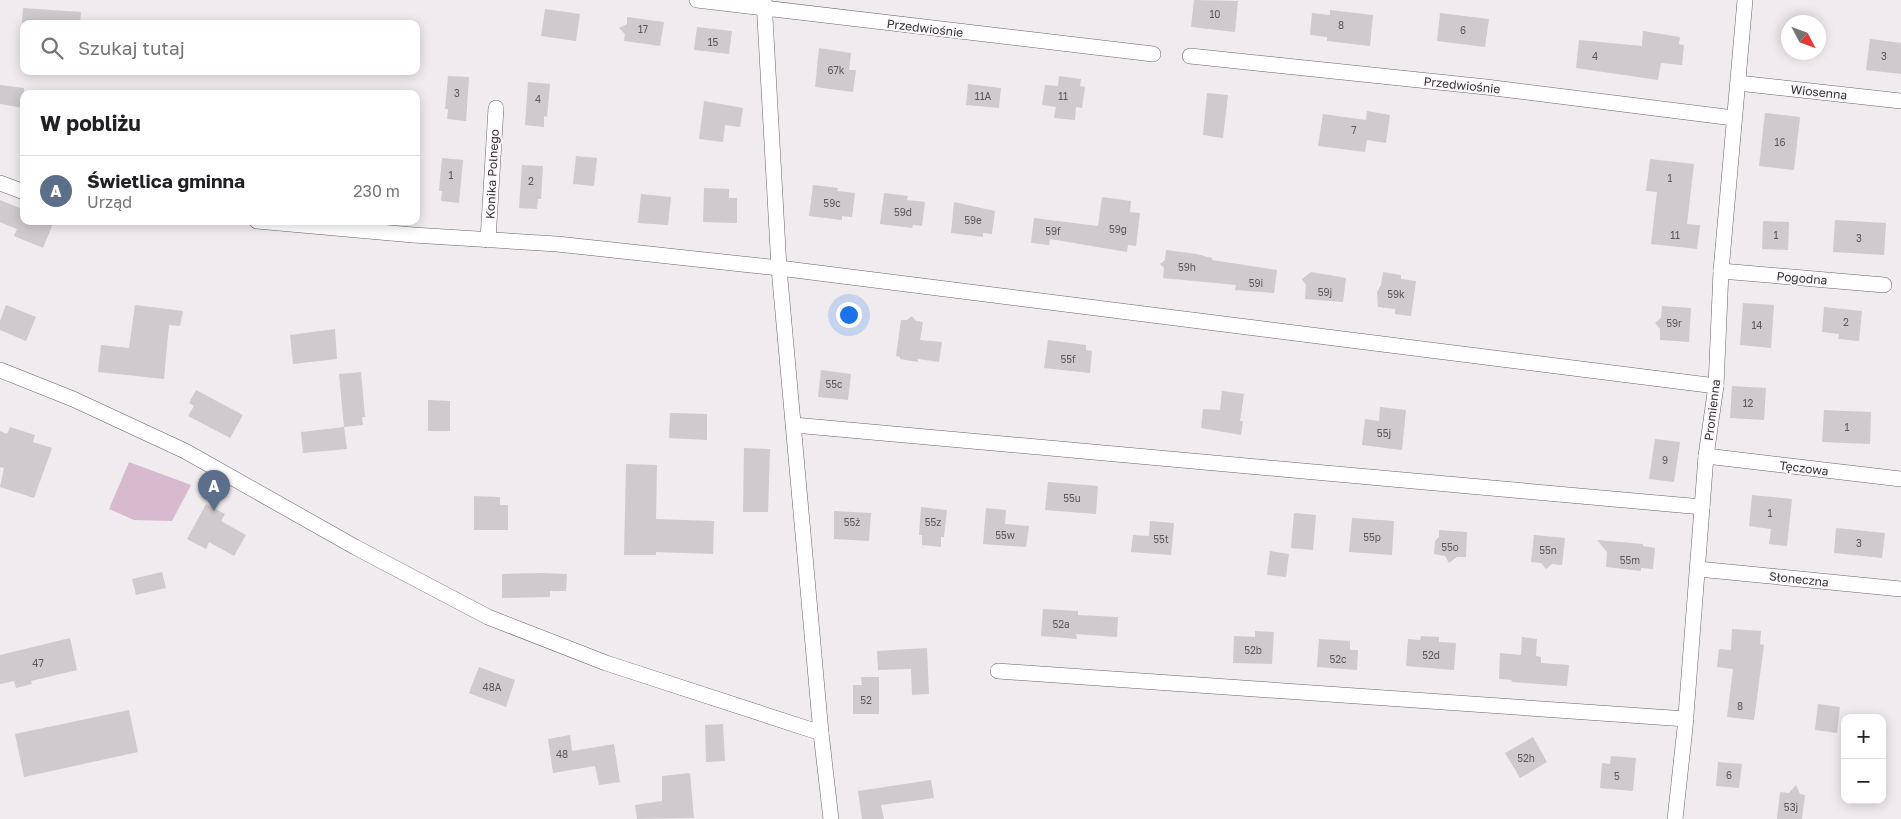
<!DOCTYPE html>
<html lang="pl">
<head>
<meta charset="utf-8">
<style>
  body { margin:0; font-family:"Golos Text",sans-serif; background:#f6f6f6; color:#202124 }
  .controls { position:absolute; right:15px; bottom:15px; display:grid; overflow:hidden; border-radius:10px; box-shadow:0 2px 12px #0003 }
  .controls button { width:45px; height:45px; display:grid; place-items:center; padding:0; border:0; border-bottom:1px solid #e0e0e0; background:#fff; color:#202124; font:25px sans-serif }
  .compass { position:absolute; left:1781px; top:15px; width:45px; height:45px; border-radius:50%; background:#fff; box-shadow:0 2px 12px #0003; rotate:131deg }
  .you { position:absolute; left:848px; top:314px; width:18px; height:18px; margin:-12px; border:4px solid #fff; border-radius:50%; background:#1a73e8; box-shadow:0 0 0 8px #1a73e833 }
  .badge { display:grid; place-items:center; width:32px; height:32px; border-radius:50%; background:#30797d; color:#fff; font-size:16px; font-weight:700 }
  .pin { position:absolute; translate:-50% -41px; filter:drop-shadow(0 1px 2px #0008) }
  .pin::after { content:''; position:absolute; top:26px; width:18px; height:15px; background:inherit; clip-path:polygon(0 0,100% 0,50% 100%) }
  .list { margin:0; padding:0; list-style:none }
  h2 { display:flex; justify-content:space-between; align-items:center; height:65px; margin:0; padding:0 20px; font-size:21px }
  h2 small { font-size:16px; font-weight:400; color:#757577 }
  .list li { display:grid; grid-template-columns:32px 1fr auto; gap:15px; align-items:center; box-sizing:border-box; height:70px; padding:0 20px; border-top:1px solid #e0e0e0 }
  .list b { display:block; font-size:19px; white-space:nowrap }
  .list p { margin:0; font-size:16px; white-space:nowrap; color:#757577 }
  .list em { font-size:16px; font-style:normal; color:#757577 }
  .icon { flex:none; width:28px; height:28px; fill:none; stroke:currentColor; stroke-width:2; stroke-linecap:round; stroke-linejoin:round }
  .map { position:relative; flex:none; width:1901px; height:819px; overflow:hidden }
  .search { position:absolute; background:#fff; box-shadow:0 2px 12px #0003; left:20px; top:20px; width:400px; height:55px; display:flex; align-items:center; gap:12px; box-sizing:border-box; padding:0 18px; border-radius:10px; color:#757577; font-size:19px }
  .panel { position:absolute; background:#fff; box-shadow:0 2px 12px #0003; left:20px; top:90px; width:400px; height:135px; border-radius:10px }
  .map>svg:first-child { display:block }
  .green { fill:#d7bace }
  .building { fill:#cecacd }
  .lines { fill:none; stroke-linecap:round; stroke-linejoin:round }
  .street-casing { stroke:#686467; stroke-width:16 }
  .street { stroke:#fff; stroke-width:15 }
  .labels { text-anchor:middle; dominant-baseline:central; stroke-width:4; stroke-linejoin:round; paint-order:stroke }
  .number-label { font-size:10px; fill:#5a595a }
  .street-label { font-size:12px; fill:#343334; stroke:#fdf8fb }
</style>
</head>
<body>
<div class="map">
<svg width="1901" height="819" viewBox="0 0 1901 819">
  <rect width="100%" height="100%" fill="#f0ebee"/>
  <path class="green" d="M129,462L191,485L172,521L134,520L109,509Z"/>
  <g class="building">
    <path d="M1194,0L1238,1L1235,32L1191,27Z"/>
    <path d="M23,8L81,12L80,24H22Z"/>
    <path d="M545,9L580,14L576,41L541,36Z"/>
    <path d="M1330,10L1373,15L1370,46L1327,41V37L1310,35L1312,13L1330,15Z"/>
    <path d="M1440,13L1489,19L1485,47L1437,41Z"/>
    <path d="M627,17L664,22L660,46L624,41L625,34L619,28L627,24Z"/>
    <path d="M697,27L732,31L729,54L694,50Z"/>
    <path d="M1643,31L1680,37L1679,44L1684,45L1682,65L1661,63L1658,80L1576,68L1579,40L1642,46Z"/>
    <path d="M1870,39L1901,43V74L1866,70Z"/>
    <path d="M819,48L851,53L849,70H856L853,92L815,87Z"/>
    <path d="M448,76L469,77L466,121L447,119L448,109H445Z"/>
    <path d="M1059,76L1081,79L1080,86L1085,87L1082,108L1076,107L1075,120L1054,118L1056,107L1042,105L1045,85L1058,86Z"/>
    <path d="M528,82L550,84L547,117L544,116V127L525,125Z"/>
    <path d="M968,84L1001,88L999,108L966,105Z"/>
    <path d="M0,85L24,88V108L0,104Z"/>
    <path d="M1207,93L1228,95L1223,138L1203,135Z"/>
    <path d="M704,101L743,108L740,127L725,125L723,142L699,139Z"/>
    <path d="M1367,111L1390,115L1386,143L1367,140L1365,152L1318,146L1323,114L1366,120Z"/>
    <path d="M1765,113L1800,117L1794,170L1759,166Z"/>
    <path d="M576,156L597,158L594,186L573,184Z"/>
    <path d="M442,158L463,160L459,203L441,201L442,191H439Z"/>
    <path d="M1650,159L1694,164L1687,224L1700,225L1697,249L1651,244L1657,192L1646,191Z"/>
    <path d="M522,165L543,166L541,199H538L537,209L519,208Z"/>
    <path d="M813,185L838,188L837,191L855,193L852,217L842,216V220L809,216Z"/>
    <path d="M704,188L729,189V198H737V223L703,222Z"/>
    <path d="M884,193L908,196L907,200L925,202L922,226L913,225L912,228L880,224Z"/>
    <path d="M641,194L671,197L668,225L638,223Z"/>
    <path d="M1102,197L1131,201L1130,212L1140,213L1136,246L1128,245L1127,252L1050,239L1049,245L1031,243L1034,218L1098,226Z"/>
    <path d="M0,200L24,210V221H54L43,248L14,236L17,229L0,222Z"/>
    <path d="M954,202L995,211L992,234L983,233V237L951,233Z"/>
    <path d="M1835,220L1886,223L1884,255L1833,252Z"/>
    <path d="M1763,221L1789,222L1788,250L1762,249Z"/>
    <path d="M1166,250L1196,254L1212,258V260L1277,270L1274,293L1235,290L1236,285L1163,278L1164,268L1160,264L1165,260Z"/>
    <path d="M1311,272L1346,278L1343,302L1305,299L1306,285L1302,279Z"/>
    <path d="M1383,272L1401,275V279L1416,281L1411,316L1395,314V309L1378,307L1377,292L1381,285Z"/>
    <path d="M1743,303L1774,305L1771,348L1740,345Z"/>
    <path d="M6,305L36,317L26,341L0,330V321Z"/>
    <path d="M135,305L183,311L180,326L169,325L164,379L98,372L101,345L129,348Z"/>
    <path d="M1662,306L1691,308L1689,342L1660,340V329L1655,323L1661,318Z"/>
    <path d="M1824,307L1862,311L1859,341L1838,339L1839,334L1822,332Z"/>
    <path d="M912,316L916,321L923,322L920,340L942,342L939,362L918,359V362L900,359V357L896,356L901,320H907Z"/>
    <path d="M335,329L337,359L293,364L290,335Z"/>
    <path d="M1048,340L1086,345V350L1092,351L1090,373L1044,368Z"/>
    <path d="M821,370L851,374L848,400L818,397Z"/>
    <path d="M361,372L365,417H362L363,425L344,427L339,374Z"/>
    <path d="M1732,386L1766,388L1764,420L1730,418Z"/>
    <path d="M196,390L243,415L230,438L188,416L194,406L189,403Z"/>
    <path d="M1222,391L1244,394L1240,421H1243L1241,435L1201,428L1203,409L1220,410Z"/>
    <path d="M428,400L450,401V431H428Z"/>
    <path d="M1380,407L1406,410L1402,450L1362,445L1365,419L1379,421Z"/>
    <path d="M1824,410L1871,412L1870,444L1822,442Z"/>
    <path d="M670,413L707,414V440L669,438Z"/>
    <path d="M10,427L35,435L33,442L52,448L34,498L0,487L4,468L0,467V431L7,434Z"/>
    <path d="M344,427L347,449L303,453L301,432Z"/>
    <path d="M1655,439L1680,442L1674,482L1649,479Z"/>
    <path d="M744,448L770,449L768,512H743Z"/>
    <path d="M626,464L657,465L656,519L714,521L713,554L656,552V555H624Z"/>
    <path d="M1048,482L1098,486L1096,514L1045,510Z"/>
    <path d="M1752,495L1792,499L1787,546L1769,544L1771,529L1749,526Z"/>
    <path d="M474,496L500,497V505H508V530H474Z"/>
    <path d="M206,504L225,514L221,521L246,535L234,556L209,542L206,549L187,539Z"/>
    <path d="M921,507L947,510L944,537H941V547L922,545V535H919Z"/>
    <path d="M986,508L1006,510L1005,524L1029,526L1026,547L983,544Z"/>
    <path d="M834,511L871,513L869,541L834,539Z"/>
    <path d="M1294,513L1316,515L1313,550L1291,548Z"/>
    <path d="M1352,518L1394,521L1392,555L1349,552Z"/>
    <path d="M1150,521L1174,523L1171,555L1131,552L1133,535L1149,536Z"/>
    <path d="M1836,528L1885,533L1882,558L1834,553Z"/>
    <path d="M1439,530L1467,532L1466,557H1457L1449,563L1445,556L1434,554L1435,541L1439,537Z"/>
    <path d="M1534,535L1565,538L1562,565L1552,564L1546,569L1541,563L1531,562Z"/>
    <path d="M1597,540L1643,544V546L1655,548L1653,569L1641,568V571L1606,567L1607,552Z"/>
    <path d="M1270,551L1289,554L1286,577L1267,575Z"/>
    <path d="M162,572L166,588L136,595L132,579Z"/>
    <path d="M542,573L567,574L566,591H550V597L502,598V574Z"/>
    <path d="M1043,609L1078,611V615L1118,617L1117,637L1076,634L1077,639L1041,636Z"/>
    <path d="M1732,629L1761,631L1760,644L1764,645L1754,720L1727,717L1733,669L1717,667L1719,649L1731,650Z"/>
    <path d="M1255,631L1274,632L1272,664L1233,663L1234,636L1255,637Z"/>
    <path d="M1421,636L1439,637V642L1456,643L1454,670L1406,666L1408,639L1420,640Z"/>
    <path d="M1522,637L1537,639L1536,656L1541,657V663L1569,665L1567,686L1511,682L1512,680L1499,679L1500,653L1521,655Z"/>
    <path d="M70,638L77,670L31,681L32,684L16,688L14,681L0,684V655Z"/>
    <path d="M1319,639L1350,641V650H1358L1357,670L1317,667Z"/>
    <path d="M927,648L929,694L912,695L911,669L878,670L877,651Z"/>
    <path d="M479,667L515,680L506,707L469,693Z"/>
    <path d="M861,677H879V714H853V685H862Z"/>
    <path d="M1818,704L1840,707L1837,733L1815,730Z"/>
    <path d="M129,710L138,752L24,777L15,734Z"/>
    <path d="M723,724L725,761L706,762L705,725Z"/>
    <path d="M570,735L572,751L614,744L620,782L599,785L595,766L553,773L548,739Z"/>
    <path d="M1533,737L1547,762L1520,778L1505,753Z"/>
    <path d="M1611,756L1636,758L1633,791L1600,788L1602,763L1610,764Z"/>
    <path d="M1718,762L1742,764L1739,788L1716,786Z"/>
    <path d="M690,773L694,818L637,819L635,805L662,801V776Z"/>
    <path d="M931,780L934,798L881,805L884,819H862L858,791Z"/>
    <path d="M1796,785L1800,794L1805,795L1802,819H1777L1780,792L1789,793Z"/>
  </g>
  <g class="lines">
    <defs>
      <g id="street">
        <path d="M697,0L1153,54"/>
        <path d="M764,0L779,268L821,733L831,819"/>
        <path d="M1190,56L1486,87L1734,118"/>
        <path d="M1738,83L1901,101"/>
        <path d="M0,183L24,192"/>
        <path d="M257,221L413,235L557,244L779,268L1716,386"/>
        <path d="M488,240L496,108"/>
        <path d="M1721,271L1884,285"/>
        <path d="M0,370L73,399L185,451L355,547L488,617L606,663L821,733"/>
        <path d="M794,425L1702,507"/>
        <path d="M1706,456L1901,479"/>
        <path d="M1698,569L1901,589"/>
        <path d="M998,671L1686,719"/>
        <path d="M1675,819L1685,728L1706,456L1716,386L1721,271L1745,0"/>
      </g>
    </defs>
    <use href="#street" class="street-casing"/>
    <use href="#street" class="street"/>
  </g>
  <g class="labels">
    <g class="number-label">
      <text x="1215" y="14">10</text>
      <text x="1341" y="25">8</text>
      <text x="643" y="29">17</text>
      <text x="1463" y="30">6</text>
      <text x="713" y="42">15</text>
      <text x="1595" y="56">4</text>
      <text x="1884" y="56">3</text>
      <text x="836" y="70">67k</text>
      <text x="457" y="93">3</text>
      <text x="983" y="96">11A</text>
      <text x="1063" y="96">11</text>
      <text x="538" y="99">4</text>
      <text x="1354" y="130">7</text>
      <text x="1780" y="142">16</text>
      <text x="451" y="175">1</text>
      <text x="1670" y="178">1</text>
      <text x="531" y="181">2</text>
      <text x="832" y="203">59c</text>
      <text x="903" y="212">59d</text>
      <text x="973" y="220">59e</text>
      <text x="1118" y="229">59g</text>
      <text x="1053" y="231">59f</text>
      <text x="1675" y="235">11</text>
      <text x="1776" y="235">1</text>
      <text x="1859" y="238">3</text>
      <text x="1187" y="267">59h</text>
      <text x="1256" y="283">59i</text>
      <text x="1325" y="292">59j</text>
      <text x="1396" y="294">59k</text>
      <text x="1846" y="322">2</text>
      <text x="1674" y="323">59r</text>
      <text x="1757" y="325">14</text>
      <text x="1068" y="359">55f</text>
      <text x="834" y="384">55c</text>
      <text x="1748" y="403">12</text>
      <text x="1847" y="427">1</text>
      <text x="1384" y="433">55j</text>
      <text x="1665" y="460">9</text>
      <text x="1072" y="498">55u</text>
      <text x="1770" y="513">1</text>
      <text x="852" y="522">55ż</text>
      <text x="933" y="522">55z</text>
      <text x="1005" y="535">55w</text>
      <text x="1372" y="537">55p</text>
      <text x="1161" y="539">55t</text>
      <text x="1859" y="543">3</text>
      <text x="1450" y="547">55o</text>
      <text x="1548" y="550">55n</text>
      <text x="1630" y="560">55m</text>
      <text x="1061" y="624">52a</text>
      <text x="1253" y="650">52b</text>
      <text x="1431" y="655">52d</text>
      <text x="1338" y="659">52c</text>
      <text x="38" y="663">47</text>
      <text x="492" y="687">48A</text>
      <text x="866" y="700">52</text>
      <text x="1740" y="706">8</text>
      <text x="562" y="754">48</text>
      <text x="1526" y="758">52h</text>
      <text x="1729" y="775">6</text>
      <text x="1617" y="776">5</text>
      <text x="1791" y="807">53j</text>
    </g>
    <g class="street-label">
      <text transform="translate(925 28) rotate(7)">Przedwiośnie</text>
      <text transform="translate(1462 85) rotate(6)">Przedwiośnie</text>
      <text transform="translate(1819 92) rotate(6)">Wiosenna</text>
      <text transform="translate(492 174) rotate(-87)">Konika Polnego</text>
      <text transform="translate(1802 278) rotate(5)">Pogodna</text>
      <text transform="translate(1712 410) rotate(-83)">Promienna</text>
      <text transform="translate(1804 468) rotate(7)">Tęczowa</text>
      <text transform="translate(1799 579) rotate(6)">Słoneczna</text>
    </g>
  </g>
</svg>
<div class="controls">
<button>+</button>
<button>−</button>
</div>
<svg class="compass" viewBox="-18 -18 36 36"><path d="M0-13l5 13h-10z" fill="#e53935"/><path d="M0 13l5-13h-10z" fill="#757577"/></svg>
<div class="you"></div>
<div class="pin badge" style="left:214px;top:511px;background:#5c6f8a">A</div>
<div class="search"><svg class="icon" aria-label="search" viewBox="0 0 24 24"><circle cx="10" cy="10" r="6"/><path d="M15 15l6 6"/></svg>Szukaj tutaj</div>
<section class="panel">
<h2>W pobliżu<small></small></h2>
<ul class="list">
<li><span class="badge" style="background:#5c6f8a">A</span><div><b>Świetlica gminna</b><p>Urząd</p></div><em>230 m</em></li>
</ul>
</section>
</div>
</body>
</html>
